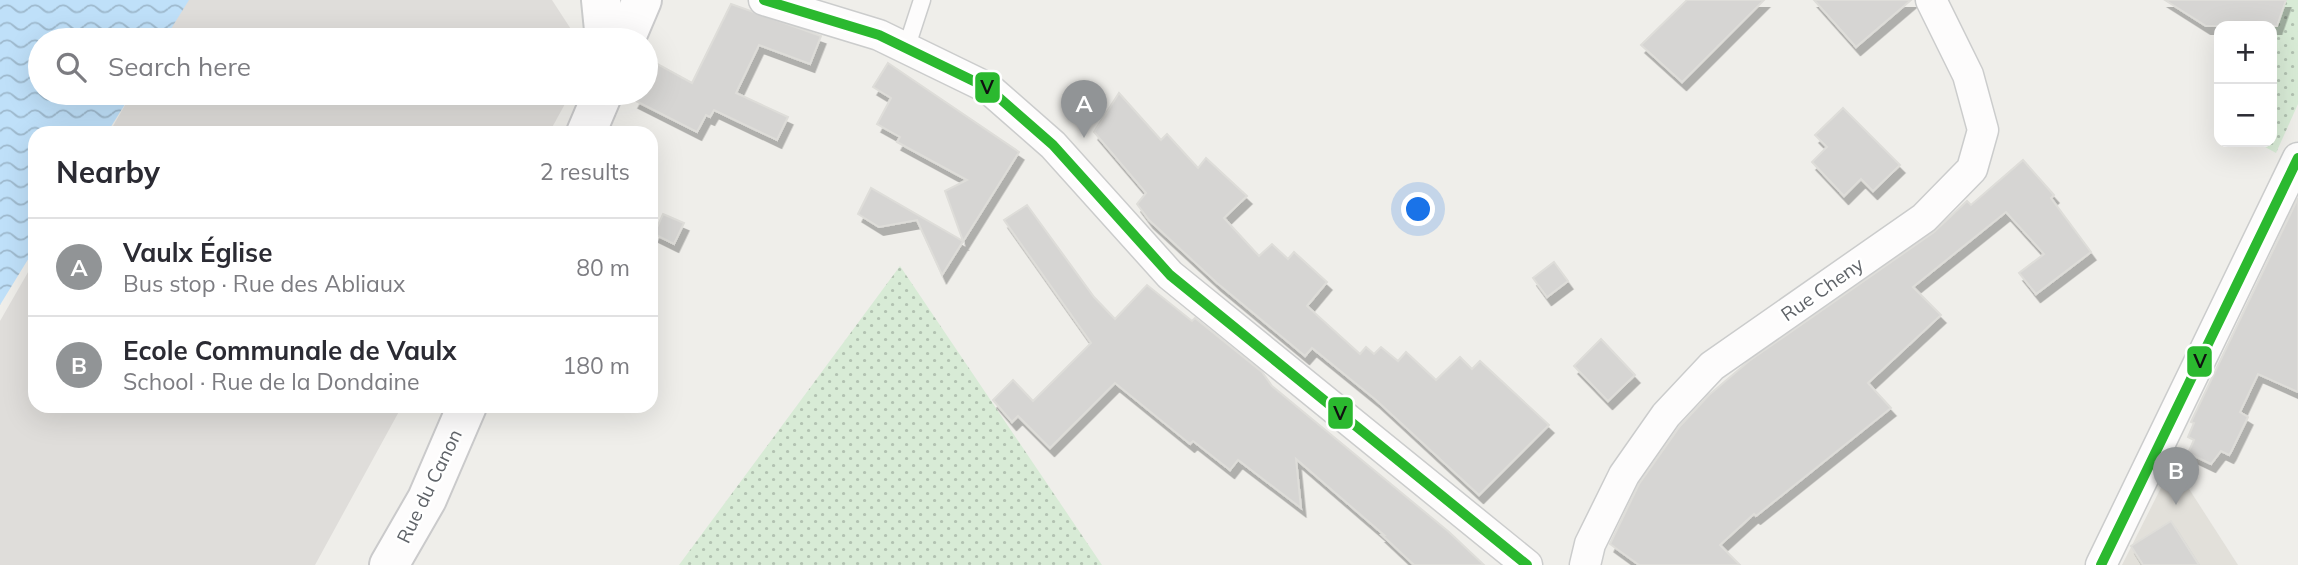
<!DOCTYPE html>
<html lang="en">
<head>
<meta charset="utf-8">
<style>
  body { margin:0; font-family:Mulish,sans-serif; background:#f2f2f3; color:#2b2b33 }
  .controls { position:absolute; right:21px; top:21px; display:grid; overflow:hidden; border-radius:14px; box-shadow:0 7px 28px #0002 }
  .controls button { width:63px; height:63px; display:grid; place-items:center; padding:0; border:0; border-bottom:2px solid #e1e1e2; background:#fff; color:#2b2b33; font:35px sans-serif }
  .you { position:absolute; left:1419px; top:210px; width:24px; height:24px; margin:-18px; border:5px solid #fff; border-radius:50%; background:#1a73e8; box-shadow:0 0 0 10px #1a73e833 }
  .badge { display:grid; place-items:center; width:46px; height:46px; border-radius:50%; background:#919496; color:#fff; font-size:23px; font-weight:700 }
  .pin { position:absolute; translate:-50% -58px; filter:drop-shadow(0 2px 4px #0008) }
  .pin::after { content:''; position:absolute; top:37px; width:24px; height:21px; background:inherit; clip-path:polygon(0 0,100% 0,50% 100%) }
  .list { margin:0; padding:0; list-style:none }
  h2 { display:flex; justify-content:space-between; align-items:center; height:91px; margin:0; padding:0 28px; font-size:30px }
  h2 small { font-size:23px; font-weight:400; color:#7c7c81 }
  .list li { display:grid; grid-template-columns:46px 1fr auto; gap:21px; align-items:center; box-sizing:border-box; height:98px; padding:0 28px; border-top:2px solid #e1e1e2 }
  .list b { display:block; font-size:26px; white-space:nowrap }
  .list p { margin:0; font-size:23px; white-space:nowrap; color:#7c7c81 }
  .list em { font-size:23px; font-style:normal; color:#7c7c81 }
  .icon { flex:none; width:38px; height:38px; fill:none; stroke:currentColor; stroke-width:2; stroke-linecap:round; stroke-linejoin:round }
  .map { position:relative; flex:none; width:2298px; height:565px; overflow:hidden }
  .search { position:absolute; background:#fff; box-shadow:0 7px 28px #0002; left:28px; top:28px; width:630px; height:77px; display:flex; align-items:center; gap:18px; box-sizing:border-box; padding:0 24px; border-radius:38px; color:#7c7c81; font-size:26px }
  .panel { position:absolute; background:#fff; box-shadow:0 7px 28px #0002; left:28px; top:126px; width:630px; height:287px; border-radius:21px }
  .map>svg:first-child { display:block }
  .industrial { fill:#dfddda }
  .education { fill:#e2e0da }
  .grass { fill:url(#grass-dots) }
  .water { fill:url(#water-waves) }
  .building { fill:#d6d5d3; stroke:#deddd9; stroke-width:2; filter:url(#shadow) }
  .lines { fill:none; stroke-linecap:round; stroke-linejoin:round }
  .service-casing { stroke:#cbcccc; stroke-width:19 }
  .minor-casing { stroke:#cbcccc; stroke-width:33 }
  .tertiary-casing { stroke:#cbcccc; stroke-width:42 }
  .secondary-casing { stroke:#cacacb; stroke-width:42 }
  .service { stroke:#fdfcfc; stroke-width:16 }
  .minor { stroke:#fdfcfc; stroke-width:30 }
  .tertiary { stroke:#fdfcfc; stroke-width:38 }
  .secondary { stroke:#fdfcfc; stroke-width:38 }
  .bus-1-casing { stroke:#fff; stroke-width:16 }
  .bus-1 { stroke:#2bb92f; stroke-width:10 }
  .labels { text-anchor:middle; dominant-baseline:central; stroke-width:5; stroke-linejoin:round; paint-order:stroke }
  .street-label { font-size:19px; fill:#5f6368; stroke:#fff }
  .line-badge { stroke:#fff; stroke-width:2.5 }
  .pale-badge-label { font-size:19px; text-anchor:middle; font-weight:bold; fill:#111 }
</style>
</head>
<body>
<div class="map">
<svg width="2298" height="565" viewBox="0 0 2298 565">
  <defs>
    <pattern id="grass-dots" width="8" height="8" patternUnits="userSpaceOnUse" patternTransform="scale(1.75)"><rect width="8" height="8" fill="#d8ebd6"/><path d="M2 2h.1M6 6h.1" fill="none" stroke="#b2c2b1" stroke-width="1.8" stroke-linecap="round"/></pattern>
    <pattern id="water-waves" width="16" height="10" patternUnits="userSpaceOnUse" patternTransform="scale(1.75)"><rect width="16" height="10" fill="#bfe0f9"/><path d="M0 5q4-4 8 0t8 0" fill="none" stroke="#9eb9cd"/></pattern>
    <filter id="shadow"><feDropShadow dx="4.5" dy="8" stdDeviation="0" flood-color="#0004"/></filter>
  </defs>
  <rect width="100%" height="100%" fill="#efeeea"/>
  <g class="industrial">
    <path d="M186,0H552L578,40H163Z"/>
    <path d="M132,93H571L549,133H109Z"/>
    <path d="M35,260V406H402L315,565H0V321Z"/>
  </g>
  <path class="education" d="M2173,464L2238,565H2122Z"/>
  <g class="grass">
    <path d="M2283,0H2298V104L2276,153L2256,142H2272V32Z"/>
    <path d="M900,266L1102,565H679Z"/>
  </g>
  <path class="water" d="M0,0H189L164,40H40V93H132L107,133H35V248L0,305Z"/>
  <g class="building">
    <path d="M1687,0H1764L1682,82L1641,45Z"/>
    <path d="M1814,0H1911L1856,47Z"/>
    <path d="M2165,0H2286L2277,26H2206Z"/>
    <path d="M731,4L821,36L810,64L759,45L736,93L788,117L777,140L714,110L710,117L706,115L697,132L634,100L638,93H646V77L654,62L692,83Z"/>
    <path d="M888,63L1019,152L942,275L917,220L879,227L858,214L871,188L963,241L945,191L967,180L897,142L900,137L877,124L891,98L873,87Z"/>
    <path d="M1119,93L1161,140L1167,134L1198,168L1206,158L1247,196L1224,218L1259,256L1272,244L1288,259L1294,252L1327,282L1307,306L1360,354L1366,347L1374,354L1381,347L1398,361L1406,352L1436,380L1460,357L1472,369L1480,361L1549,425L1479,495L1376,400L1312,348L1305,356L1217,283L1149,220L1137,204L1146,193L1094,132Z"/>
    <path d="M1843,108L1900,165L1873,191L1861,179L1844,196L1812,162L1827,147L1815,135Z"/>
    <path d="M2023,160L2054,195L2051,198L2091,252L2036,294L2019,273L2044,254L2006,212L1913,287L1941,315L1868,383L1891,408L1756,516L1754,514L1720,545L1740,565H1639L1610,544L1639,484L1680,426L1709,395L1749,361L1934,232L1967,201L1971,205Z"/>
    <path d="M2298,198V392L2258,374L2240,412L2248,417L2231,452L2229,455L2221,451L2211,464L2188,453L2194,440L2188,437L2194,423L2191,422Z"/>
    <path d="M1027,205L1094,297L1115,319L1147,285L1192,321L1195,318L1262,372L1272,386L1449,532L1484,565H1414L1382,535H1384L1296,459L1301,508L1238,460L1230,470L1193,441L1190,444L1115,383L1050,448L1018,416L1012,422L993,400L1013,380L1033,401L1091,343L1004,220Z"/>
    <path d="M663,214L684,223L674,244L654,234Z"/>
    <path d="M1554,262L1568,281L1547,297L1533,278Z"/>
    <path d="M1601,339L1635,375L1608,401L1574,366Z"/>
    <path d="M2171,521L2199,565H2143L2131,546Z"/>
  </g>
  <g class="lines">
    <defs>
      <path id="service" d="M907,46L922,0"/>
      <g id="minor">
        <path d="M764,0L879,35L988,88L1053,145L1170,275L1527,565"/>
        <path d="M1585,565L1590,544L1624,475L1666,415L1712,366L1924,218L1972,169L1983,130L1968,75L1931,0"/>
        <path d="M2101,565L2298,158"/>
      </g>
      <path id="tertiary" d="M601,0L605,40"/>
      <g id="secondary">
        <path d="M625,40L642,0"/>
        <path d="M586,133L603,93"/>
        <path d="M389,565L427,499L467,406"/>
      </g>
    </defs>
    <use href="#service" class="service-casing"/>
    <use href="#minor" class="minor-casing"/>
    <use href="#tertiary" class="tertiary-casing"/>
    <use href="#secondary" class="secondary-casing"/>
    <use href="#service" class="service"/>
    <use href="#minor" class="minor"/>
    <use href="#tertiary" class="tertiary"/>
    <use href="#secondary" class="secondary"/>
    <defs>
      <g id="bus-1">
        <path d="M764,0L879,35L988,88L1053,145L1170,275L1527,565"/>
        <path d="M2101,565L2298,158"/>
      </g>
    </defs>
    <use href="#bus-1" class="bus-1-casing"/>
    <use href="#bus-1" class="bus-1"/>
  </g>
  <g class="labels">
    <g class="street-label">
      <text transform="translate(1822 289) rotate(-35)">Rue Cheny</text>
      <text transform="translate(429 486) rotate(-64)">Rue du Canon</text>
    </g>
  </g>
  <g class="line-badge">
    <rect x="974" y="71" width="27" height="33" rx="7" fill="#2bb92f"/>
    <rect x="2186" y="345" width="27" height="33" rx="7" fill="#2bb92f"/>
    <rect x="1327" y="396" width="27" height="34" rx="7" fill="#2bb92f"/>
  </g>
  <g class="pale-badge-label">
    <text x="987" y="94">V</text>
    <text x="2200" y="368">V</text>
    <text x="1340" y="420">V</text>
  </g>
</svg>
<div class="controls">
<button>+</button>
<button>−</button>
</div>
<div class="you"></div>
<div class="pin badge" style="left:1084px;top:138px">A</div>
<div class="pin badge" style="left:2176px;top:505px">B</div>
<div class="search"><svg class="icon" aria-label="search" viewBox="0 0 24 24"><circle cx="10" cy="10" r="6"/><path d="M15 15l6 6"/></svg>Search here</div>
<section class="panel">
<h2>Nearby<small>2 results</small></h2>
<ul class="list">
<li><span class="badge">A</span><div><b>Vaulx Église</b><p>Bus stop · Rue des Abliaux</p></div><em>80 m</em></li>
<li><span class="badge">B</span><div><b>Ecole Communale de Vaulx</b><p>School · Rue de la Dondaine</p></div><em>180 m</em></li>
</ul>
</section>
</div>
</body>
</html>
